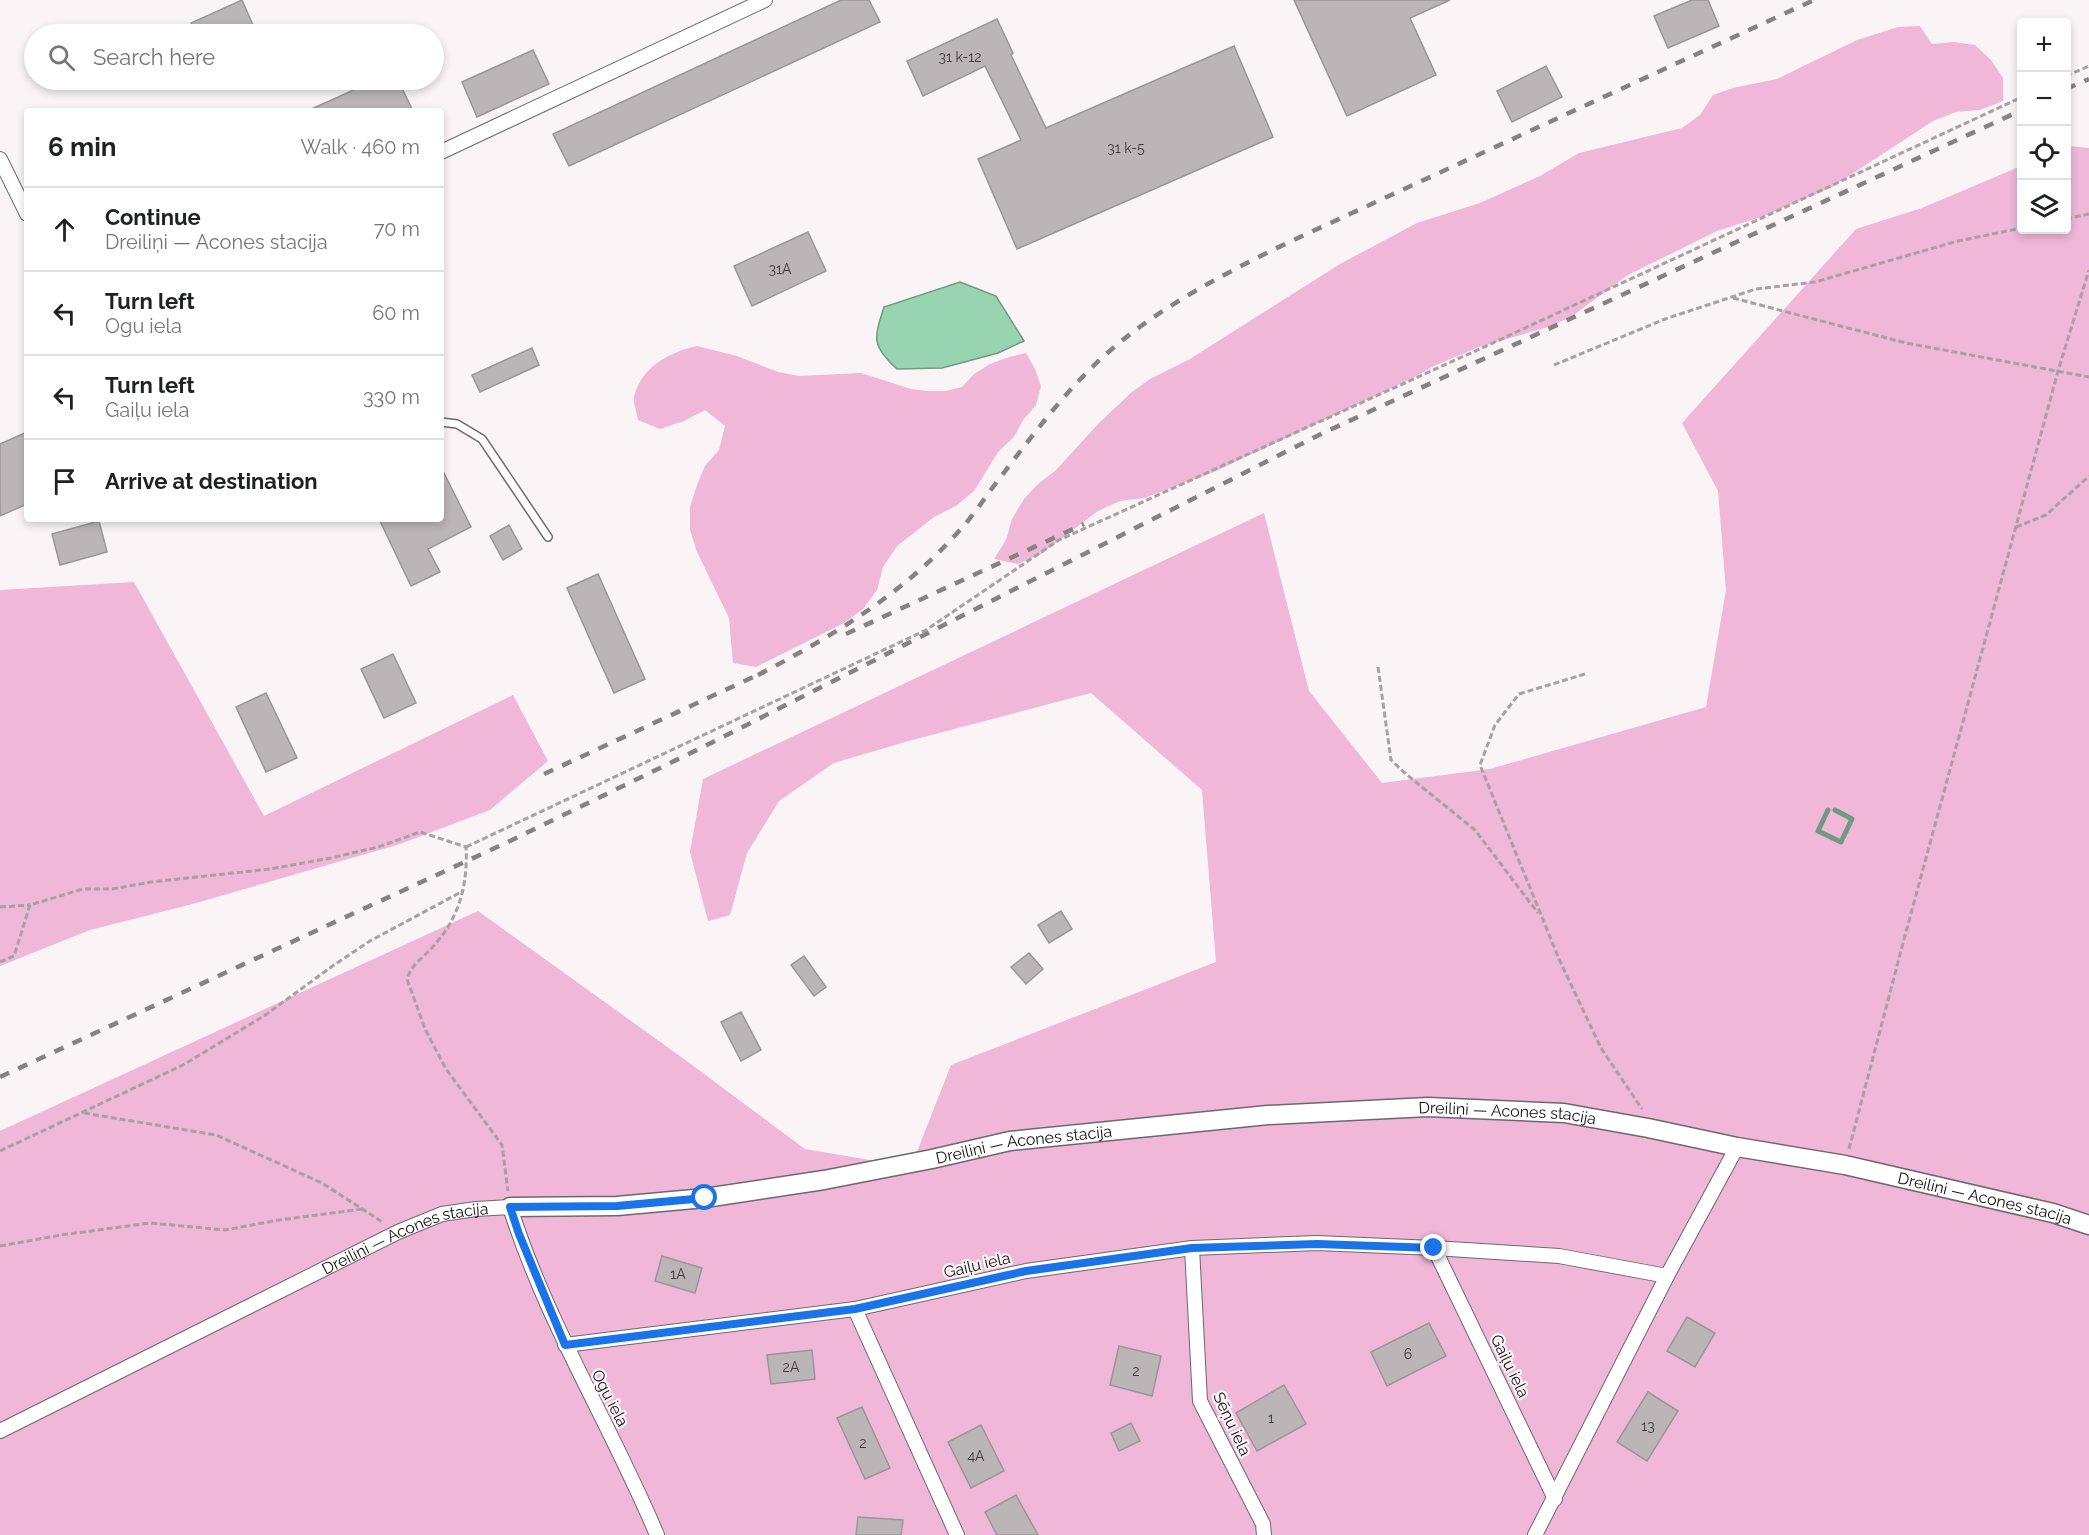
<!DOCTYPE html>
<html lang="en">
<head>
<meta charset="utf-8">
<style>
  body { margin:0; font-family:Raleway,sans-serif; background:#f2f2f2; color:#202124 }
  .controls { position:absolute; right:18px; top:18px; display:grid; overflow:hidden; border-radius:6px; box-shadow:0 3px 9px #0003 }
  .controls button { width:54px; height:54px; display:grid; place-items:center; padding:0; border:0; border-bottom:2px solid #e0e0e0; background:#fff; color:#202124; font:30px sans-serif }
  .stop { position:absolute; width:18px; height:18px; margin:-14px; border:4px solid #1a73e8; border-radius:50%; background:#fff }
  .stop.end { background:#1a73e8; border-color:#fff; box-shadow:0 2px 6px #0008 }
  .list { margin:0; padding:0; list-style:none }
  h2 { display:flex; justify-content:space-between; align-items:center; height:78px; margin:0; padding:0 24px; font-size:26px }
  h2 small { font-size:20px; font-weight:400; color:#757577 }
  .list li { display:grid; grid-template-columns:39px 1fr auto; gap:18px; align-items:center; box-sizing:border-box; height:84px; padding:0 24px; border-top:2px solid #e0e0e0 }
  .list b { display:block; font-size:22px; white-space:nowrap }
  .list p { margin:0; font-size:20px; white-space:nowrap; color:#757577 }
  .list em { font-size:20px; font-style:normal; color:#757577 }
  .icon { flex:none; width:33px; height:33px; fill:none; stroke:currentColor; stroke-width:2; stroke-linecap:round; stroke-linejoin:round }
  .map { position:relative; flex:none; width:2089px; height:1535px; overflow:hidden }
  .search { position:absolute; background:#fff; box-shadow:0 3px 9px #0003; left:24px; top:24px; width:420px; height:66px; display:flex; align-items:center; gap:15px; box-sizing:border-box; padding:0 21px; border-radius:33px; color:#757577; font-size:22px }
  .panel { position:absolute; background:#fff; box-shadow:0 3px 9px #0003; left:24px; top:108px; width:420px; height:414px; border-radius:6px }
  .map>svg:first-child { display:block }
  .green { fill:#f0b7d8 }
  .water { fill:#98d4b2; stroke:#709a82; stroke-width:1.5 }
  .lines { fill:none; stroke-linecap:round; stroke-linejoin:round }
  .stream { stroke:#709a82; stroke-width:5 }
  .building { fill:#bbb5b8; stroke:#9b9598; stroke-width:1.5 }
  .service-casing { stroke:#6d686b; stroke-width:10 }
  .minor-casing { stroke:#6d686b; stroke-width:16 }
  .tertiary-casing { stroke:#6d686b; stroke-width:21 }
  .path { stroke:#a6a1a4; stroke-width:3; stroke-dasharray:6 3; stroke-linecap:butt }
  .service { stroke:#fff; stroke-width:7 }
  .minor { stroke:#fff; stroke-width:14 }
  .tertiary { stroke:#fff; stroke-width:18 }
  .rail { stroke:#868284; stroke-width:4.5; stroke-dasharray:10 10; stroke-linecap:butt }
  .route { stroke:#1a73e8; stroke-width:8 }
  .labels { text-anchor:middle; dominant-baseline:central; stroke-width:4.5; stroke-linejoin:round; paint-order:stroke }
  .number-label { font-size:14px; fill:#3e3a3c }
  .street-label { font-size:16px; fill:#141113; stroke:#faf4f7 }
</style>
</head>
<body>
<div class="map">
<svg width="2089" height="1535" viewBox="0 0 2089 1535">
  <rect width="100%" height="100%" fill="#faf4f7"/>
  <g class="green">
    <path d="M1920,26L1932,44L1954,42L1975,45L1991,60L2003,78V101L1980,110L1956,112L1933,121L1832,187L1764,216L1717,231L1628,275L1571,317L1548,327L1479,347L1434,366L1413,378L1214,472L1144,498L1120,501L1098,511L1041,554L1018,564L994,559L1006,540L1012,519L1024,499L1038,484L1055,471L1100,422L1132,392L1150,379L1190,359L1340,264L1417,223L1480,203L1540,176L1579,153L1682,128L1700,115L1713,95L1733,88L1777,79L1857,40L1898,27Z"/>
    <path d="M2069,146L2089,148V1535H0V1131L478,911L684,1059L805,1149L911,1167L951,1065L1216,962L1202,790L1091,693L905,742L834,763L779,801L747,853L730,915L708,921L690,852L703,779L1264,513L1309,691L1382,783L1490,769L1706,707L1726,590L1718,491L1682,423L1856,229L1922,208L2021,166L2022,230H2066L2067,147Z"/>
    <path d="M697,346L737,356L778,372L799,376L861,373L911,389L928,391H945L962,387L974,374L990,364L1009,357L1026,353L1035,369L1041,386L1036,405L1023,420L1014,437L998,452L974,491L956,506L934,517L897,546L883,567L877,590L863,609L844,623L756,667L733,663L729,618L697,552L690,530V507L697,485L705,466L719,450L725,426L705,410L684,421L660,429L638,420C637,413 633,403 634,397C641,367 670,352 697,346Z"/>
    <path d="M134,582L264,816L513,695L548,761L490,810L400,844L189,905L90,930L0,966V590Z"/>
  </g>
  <path class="water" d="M960,282L996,296L1024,341L998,353L942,368L897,369C871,345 874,339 884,307Z"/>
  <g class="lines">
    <path class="stream" d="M1828,810L1818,831L1841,842L1852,819L1835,810"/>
  </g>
  <g class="building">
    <path d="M242,0L257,34H196L191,23Z"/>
    <path d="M841,0H869L880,22L569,166L553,134Z"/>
    <path d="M1294,0H1450L1410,18L1436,75L1347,116Z"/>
    <path d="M1692,0H1708L1719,26L1668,48L1654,16Z"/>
    <path d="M997,19L1013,53L1011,55L1046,128L1234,46L1273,137L1017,249L978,159L1021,140L985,66L923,96L907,61Z"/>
    <path d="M533,50L549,84L477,117L462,82Z"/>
    <path d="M1546,66L1562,97L1512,122L1497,91Z"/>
    <path d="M376,80H398L413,111H307Z"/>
    <path d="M808,232L826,271L752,306L734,266Z"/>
    <path d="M532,348L539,365L480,392L472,375Z"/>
    <path d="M27,432V504L0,516V444Z"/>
    <path d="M441,467L471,527L428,549L440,572L411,586L379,519H441Z"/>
    <path d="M99,521L107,552L60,565L52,534Z"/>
    <path d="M509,525L522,549L503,560L490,536Z"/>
    <path d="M598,574L645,679L614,693L567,588Z"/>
    <path d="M393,654L416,703L384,718L361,669Z"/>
    <path d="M266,693L297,758L266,772L236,707Z"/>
    <path d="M1061,911L1072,929L1049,943L1038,925Z"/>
    <path d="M1029,953L1043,969L1026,984L1011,967Z"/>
    <path d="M804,956L826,987L814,996L791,965Z"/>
    <path d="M741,1012L761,1050L741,1061L721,1022Z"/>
    <path d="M662,1256L702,1268L695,1293L655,1281Z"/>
    <path d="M1687,1317L1715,1333L1695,1367L1667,1351Z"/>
    <path d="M1429,1323L1446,1356L1387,1386L1371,1352Z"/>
    <path d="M1119,1346L1161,1356L1152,1396L1110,1385Z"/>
    <path d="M812,1350L815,1379L771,1384L767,1355Z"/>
    <path d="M1284,1385L1306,1424L1257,1451L1236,1413Z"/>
    <path d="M1648,1392L1678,1411L1647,1461L1617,1442Z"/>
    <path d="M862,1407L890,1468L865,1479L837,1418Z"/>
    <path d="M1131,1423L1140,1441L1119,1451L1111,1433Z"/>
    <path d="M981,1425L1004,1471L971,1488L948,1442Z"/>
    <path d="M1016,1495L1038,1535H997L985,1512Z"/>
    <path d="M858,1517L903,1520L901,1535H856Z"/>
  </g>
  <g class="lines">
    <defs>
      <path id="service" d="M441,422L457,424L482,439L548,537"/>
      <g id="minor">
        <path d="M441,152L765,0"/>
        <path d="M0,159L27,214"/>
        <path d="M1192,1248L1200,1401L1263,1524L1264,1535"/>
        <path d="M1434,1248L1555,1499"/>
        <path d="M1667,1276L1737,1147"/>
        <path d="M855,1309L957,1535"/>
        <path d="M565,1345L855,1309L1026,1271L1192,1248L1317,1243L1434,1248L1559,1256L1667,1276L1535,1535"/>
        <path id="s1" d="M0,1431L398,1232L442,1214L476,1209L510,1207C546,1322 611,1425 657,1535"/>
      </g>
      <g id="tertiary">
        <path id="s2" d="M510,1207L617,1206L705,1198L824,1180L932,1159L1010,1141L1268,1115L1428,1107L1564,1113L1648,1128L1737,1147L1845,1165L2053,1213L2089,1225"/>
      </g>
    </defs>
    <use href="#service" class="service-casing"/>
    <use href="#minor" class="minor-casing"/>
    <use href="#tertiary" class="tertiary-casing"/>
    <g class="path">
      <path d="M2066,76L2089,66"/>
      <path d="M2066,219L2089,214"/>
      <path d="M1733,298L1906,343L2089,377"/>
      <path d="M1554,365L1665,319L1756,289L1815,282L1958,241L2022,228"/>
      <path d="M2016,527L2046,515L2089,476"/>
      <path d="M1378,667L1391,760L1406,774L1475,830L1538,913"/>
      <path d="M1585,674L1519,694L1495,725L1480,765L1559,959L1601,1048L1642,1109"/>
      <path d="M466,847L926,630L1059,540L1495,342L2022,97"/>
      <path d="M0,907L30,905"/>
      <path d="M0,962L14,956L30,905L83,889H112L151,882L270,869L331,858L378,847L420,832L466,847C468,882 460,916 436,943C427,955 411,964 407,979L425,1029L446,1069L502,1145L508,1191"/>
      <path d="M84,1113L216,1135L322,1183L384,1223"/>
      <path d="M1849,1149L1903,943L2058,371L2089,270"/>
      <path d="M0,1151L183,1065L264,1016L334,965L370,941L463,891"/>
      <path d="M0,1246L61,1235L150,1223L225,1230L279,1220L363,1209"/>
    </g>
    <use href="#service" class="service"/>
    <use href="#minor" class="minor"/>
    <use href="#tertiary" class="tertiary"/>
    <g class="rail">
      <path d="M2066,89L2089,79"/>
      <path d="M846,634L1084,524"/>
      <path d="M758,675C833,636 903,594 960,530C973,516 984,499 996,483C1030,439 1063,393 1105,355C1159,307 1222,275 1287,243L1814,0"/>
      <path d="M544,774L764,672"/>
      <path d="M0,1077L510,841L705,746L1321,434L2022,110"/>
    </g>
  </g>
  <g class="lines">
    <path class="route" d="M705,1198L617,1206L510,1207L519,1234L565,1345L855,1309L1026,1271L1192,1248L1317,1244L1434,1248"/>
  </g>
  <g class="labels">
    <g class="number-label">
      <text x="960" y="57">31 k-12</text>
      <text x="1126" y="148">31 k-5</text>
      <text x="780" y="269">31A</text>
      <text x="678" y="1274">1A</text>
      <text x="1408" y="1354">6</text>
      <text x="791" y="1367">2A</text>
      <text x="1136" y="1371">2</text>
      <text x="1271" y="1418">1</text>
      <text x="1648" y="1426">13</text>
      <text x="863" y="1443">2</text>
      <text x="976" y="1456">4A</text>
    </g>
    <g class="street-label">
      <text stroke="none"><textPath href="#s2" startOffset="1005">Dreiliņi — Acones stacija</textPath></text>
      <text stroke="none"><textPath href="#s2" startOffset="519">Dreiliņi — Acones stacija</textPath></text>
      <text stroke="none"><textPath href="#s2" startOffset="1491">Dreiliņi — Acones stacija</textPath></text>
      <text stroke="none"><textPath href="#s1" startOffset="450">Dreiliņi — Acones stacija</textPath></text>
      <text transform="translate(977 1265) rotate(-13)">Gaiļu iela</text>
      <text transform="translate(1510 1366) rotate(64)">Gaiļu iela</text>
      <text transform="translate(610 1398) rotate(63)">Ogu iela</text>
      <text transform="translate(1232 1424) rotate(65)">Sēņu iela</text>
    </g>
  </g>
</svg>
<div class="controls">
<button>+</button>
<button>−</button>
<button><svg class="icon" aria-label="locate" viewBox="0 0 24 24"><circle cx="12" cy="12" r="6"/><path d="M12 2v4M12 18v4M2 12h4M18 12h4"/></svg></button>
<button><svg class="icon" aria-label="layers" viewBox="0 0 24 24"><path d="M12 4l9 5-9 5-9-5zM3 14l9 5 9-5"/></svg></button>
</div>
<div class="stop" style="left:705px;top:1198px"></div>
<div class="stop end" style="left:1434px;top:1248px"></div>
<div class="search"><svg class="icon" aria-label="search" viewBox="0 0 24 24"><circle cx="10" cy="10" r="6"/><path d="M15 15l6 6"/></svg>Search here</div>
<section class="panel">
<h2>6 min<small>Walk · 460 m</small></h2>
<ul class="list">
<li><svg class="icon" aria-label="ahead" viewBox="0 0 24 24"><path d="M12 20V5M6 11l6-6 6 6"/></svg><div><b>Continue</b><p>Dreiliņi — Acones stacija</p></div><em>70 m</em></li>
<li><svg class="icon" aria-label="left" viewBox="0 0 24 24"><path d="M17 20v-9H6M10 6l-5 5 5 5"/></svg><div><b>Turn left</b><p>Ogu iela</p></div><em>60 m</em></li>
<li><svg class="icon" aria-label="left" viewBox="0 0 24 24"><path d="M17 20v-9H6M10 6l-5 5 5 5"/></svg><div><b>Turn left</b><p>Gaiļu iela</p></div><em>330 m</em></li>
<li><svg class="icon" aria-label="arrive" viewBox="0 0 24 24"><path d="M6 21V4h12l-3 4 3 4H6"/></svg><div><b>Arrive at destination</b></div></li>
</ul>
</section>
</div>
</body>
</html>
